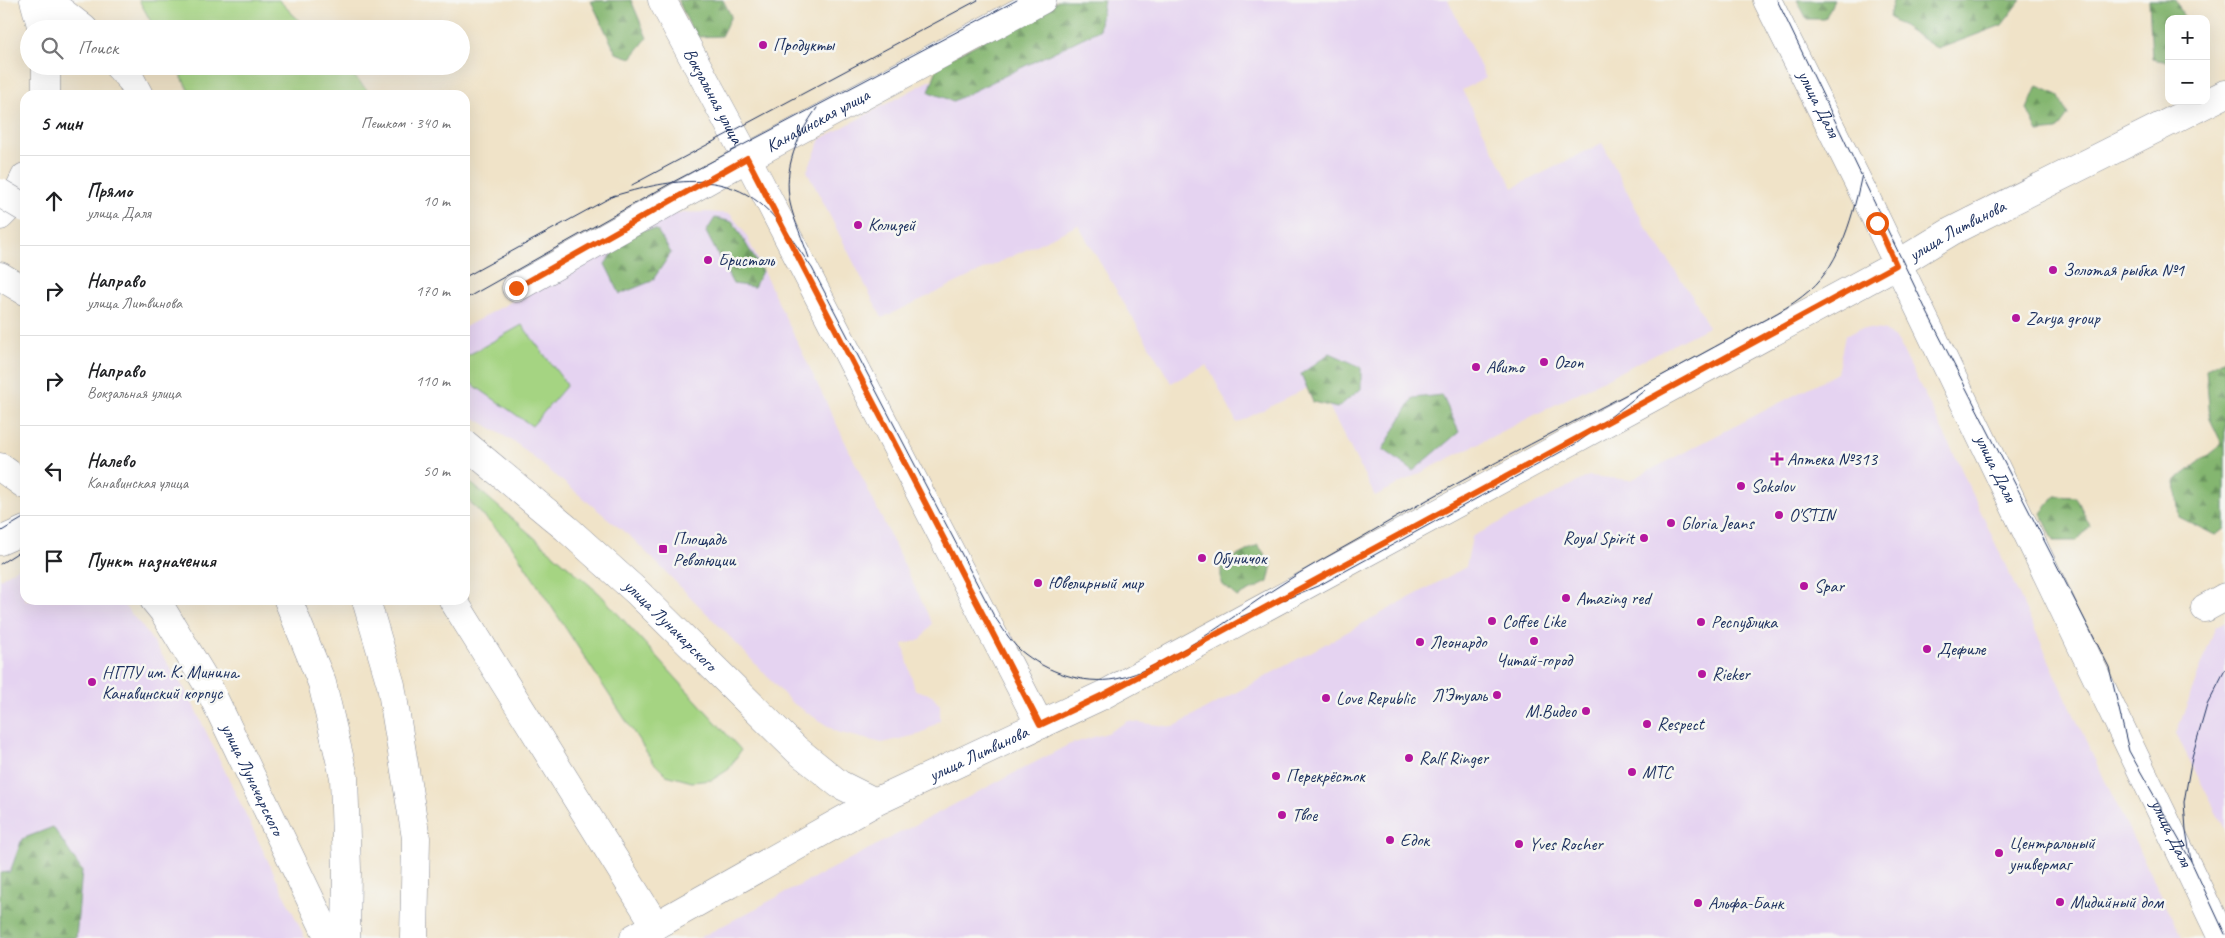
<!DOCTYPE html>
<html lang="ru">
<head>
<meta charset="utf-8">
<style>
  body { margin:0; font-family:Caveat,sans-serif; background:#f6f6f6; color:#202124 }
  .controls { position:absolute; right:15px; top:15px; display:grid; overflow:hidden; border-radius:10px; box-shadow:0 5px 20px #0002 }
  .controls button { width:45px; height:45px; display:grid; place-items:center; padding:0; border:0; border-bottom:1px solid #e0e0e0; background:#fff; color:#202124; font:25px sans-serif }
  .stop { position:absolute; width:15px; height:15px; margin:-11px; border:4px solid #ea580c; border-radius:50%; background:#fff }
  .stop.end { background:#ea580c; border-color:#fff; box-shadow:0 1px 5px #0008 }
  .list { margin:0; padding:0; list-style:none }
  h2 { display:flex; justify-content:space-between; align-items:center; height:65px; margin:0; padding:0 20px; font-size:21px }
  h2 small { font-size:16px; font-weight:400; color:#757577 }
  .list li { display:grid; grid-template-columns:32px 1fr auto; gap:15px; align-items:center; box-sizing:border-box; height:90px; padding:0 20px; border-top:1px solid #e0e0e0 }
  .list b { display:block; font-size:19px; white-space:nowrap }
  .list p { margin:0; font-size:16px; white-space:nowrap; color:#757577 }
  .list em { font-size:16px; font-style:normal; color:#757577 }
  .icon { flex:none; width:28px; height:28px; fill:none; stroke:currentColor; stroke-width:2; stroke-linecap:round; stroke-linejoin:round }
  .map { position:relative; flex:none; width:2225px; height:938px; overflow:hidden }
  .search { position:absolute; background:#fff; box-shadow:0 5px 20px #0002; left:20px; top:20px; width:450px; height:55px; display:flex; align-items:center; gap:12px; box-sizing:border-box; padding:0 18px; border-radius:28px; color:#757577; font-size:19px }
  .panel { position:absolute; background:#fff; box-shadow:0 5px 20px #0002; left:20px; top:90px; width:450px; height:515px; border-radius:15px }
  .map>svg:first-child { display:block }
  .built { fill:#e5d3f1 }
  .green { fill:#a5d482; stroke:#608270 }
  .forest { fill:url(#forest-firs); stroke:#507267 }
  .lines { fill:none; stroke-linecap:round; stroke-linejoin:round }
  .minor-casing { stroke:#868993; stroke-width:29 }
  .major-casing { stroke:#868993; stroke-width:29 }
  .minor { stroke:#fff; stroke-width:28 }
  .major { stroke:#fff; stroke-width:28 }
  .tram { stroke:#1b2f5e; stroke-width:1 }
  .major-bridge-casing { stroke:#868993; stroke-width:29; stroke-linecap:butt }
  .major-bridge { stroke:#fff; stroke-width:28 }
  .route { stroke:#ea580c; stroke-width:6 }
  .poi-dot { fill:#b5179e; stroke:#f6f6f2; stroke-width:2 }
  .labels { text-anchor:middle; dominant-baseline:central; stroke-width:5; stroke-linejoin:round; paint-order:stroke }
  .poi-label { font-size:18px; fill:#1b2f5e; stroke:#f6f6f2; text-anchor:start }
  .street-label { font-size:18px; fill:#1b2f5e; stroke:#f6f6f2 }
</style>
</head>
<body>
<div class="map">
<svg width="2225" height="938" viewBox="0 0 2225 938">
  <defs>
    <pattern id="forest-firs" width="22" height="20" patternUnits="userSpaceOnUse" patternTransform="scale(1.25)"><rect width="22" height="20" fill="#84b670"/><path d="M5 1l3.5 6h-7zM16 11l3.5 6h-7z" fill="#6b945f"/></pattern>
  </defs>
  <rect width="100%" height="100%" fill="#f6f6f2"/>
  <filter id="ink" filterUnits="userSpaceOnUse"><feTurbulence type="fractalNoise" baseFrequency=".02" numOctaves="2"/><feDisplacementMap in="SourceGraphic" scale="10" xChannelSelector="R" yChannelSelector="G"/><feConvolveMatrix kernelMatrix="1 2 1 2 8 2 1 2 1" color-interpolation-filters="sRGB"/></filter>
  <filter id="wash" filterUnits="userSpaceOnUse"><feTurbulence type="fractalNoise" baseFrequency=".0096" numOctaves="4" result="noise"/><feDisplacementMap in="SourceGraphic" scale="20" xChannelSelector="R" yChannelSelector="G"/><feGaussianBlur stdDeviation="1.12" result="paint"/><feColorMatrix in="noise" values="0 0 0 0 0 0 0 0 0 0 0 0 0 0 0 0 0 1.4 0 .05"/><feComposite in="paint" operator="in"/></filter>
  <g filter="url(#wash)">
    <rect width="100%" height="100%" fill="#f0e3c8"/>
    <g class="built">
      <path d="M1080,0H1448L1486,78L1462,90L1513,188L1602,143L1644,224L1696,302L1708,327L1375,496L1317,383L1237,423L1207,365L1171,383L1078,225L882,318L807,171L821,139Z"/>
      <path d="M709,212L730,214L744,231L932,623L921,640L903,644L915,690L932,695L940,705V720L921,734L882,743L837,732L791,702L732,639L633,539L517,444L465,412V327L673,213Z"/>
      <path d="M1861,328L1884,330L1898,341L1958,462L2093,756L2182,938H699L1068,745L1107,733L1128,721L1173,727L1466,567L1472,537L1589,476L1631,480L1837,373L1845,336Z"/>
      <path d="M25,563V600H119L143,627L188,694L305,938H0V579Z"/>
      <path d="M2225,622V829L2176,734L2215,628Z"/>
    </g>
    <g class="green">
      <path d="M139,0H279L307,29H155Z"/>
      <path d="M176,66H344L372,95H191Z"/>
      <path d="M522,325L567,385L532,426L465,379V357Z"/>
      <path d="M465,478L600,594L741,750L729,769L712,780L692,782L666,775L653,762L510,543L465,497Z"/>
    </g>
    <g class="forest">
      <path d="M631,0L647,38L631,58L616,53L591,1Z"/>
      <path d="M678,0H723L731,16L721,36L695,37Z"/>
      <path d="M1059,0H1104L1099,30L953,101L929,92L938,65Z"/>
      <path d="M1797,0H1834L1825,19H1807Z"/>
      <path d="M1893,0H2021L2002,25L1938,49L1889,17Z"/>
      <path d="M2149,0H2175L2185,19H2169V62L2152,59Z"/>
      <path d="M2037,86L2058,95L2068,115L2057,130L2038,132L2027,109Z"/>
      <path d="M715,218L733,222L762,271L754,287L733,284L706,232Z"/>
      <path d="M631,229L657,230L671,253L652,281L620,294L605,264Z"/>
      <path d="M1330,353L1361,367V389L1337,408L1313,402L1301,374Z"/>
      <path d="M2225,359V529L2215,535L2179,517L2175,481L2222,444L2210,419L2206,369Z"/>
      <path d="M1442,395L1459,432L1413,471L1383,449L1413,398Z"/>
      <path d="M2055,496L2076,497L2090,526L2077,541H2054L2041,513Z"/>
      <path d="M1258,545L1272,564L1268,582L1237,597L1221,583V564Z"/>
      <path d="M53,827L82,871L76,938H0V873L10,872L22,839Z"/>
    </g>
  </g>
  <g filter="url(#ink)">
    <g class="lines">
      <defs>
        <g id="minor">
          <path d="M47,0L84,29"/>
          <path id="s1" d="M662,0L747,158L1040,725"/>
          <path id="s2" d="M1767,0L1866,198L2222,938"/>
          <path d="M118,66L131,80L139,95"/>
          <path id="s3" d="M516,288L747,158L1042,0"/>
          <path id="s4" d="M465,444L566,528L636,591L797,750L839,784L875,802"/>
          <path d="M0,467L25,485"/>
          <path d="M0,541L25,530"/>
          <path id="s5" d="M154,600L163,611L206,682L329,938"/>
          <path d="M453,600L656,926"/>
          <path d="M2205,608L2225,597"/>
          <path id="s6" d="M634,938L875,802L1103,695L1896,265L1952,231L2225,94"/>
        </g>
        <g id="major">
          <path d="M34,0L42,29"/>
          <path d="M46,95V66"/>
          <path d="M0,216L12,204L25,177"/>
          <path d="M0,276L25,291"/>
          <path d="M288,600L322,683L344,777L347,870L346,938"/>
          <path d="M366,600L391,685L416,838L414,938"/>
        </g>
      </defs>
      <use href="#minor" class="minor-casing"/>
      <use href="#major" class="major-casing"/>
      <use href="#minor" class="minor"/>
      <use href="#major" class="major"/>
      <g class="tram">
        <path d="M1777,0L1928,314L2109,667L2129,751L2191,861"/>
        <path d="M632,185L978,0"/>
        <path d="M610,197C660,182 718,168 762,205C782,222 797,247 812,268L994,616C1002,627 1010,641 1020,650C1046,672 1083,685 1116,679C1166,670 1235,614 1279,586C1306,568 1334,553 1362,537C1451,485 1542,438 1633,391C1669,372 1705,352 1742,332C1765,319 1790,308 1810,290C1841,263 1854,212 1862,174"/>
        <path d="M809,258C803,240 794,221 790,203C783,168 797,136 817,108"/>
        <path d="M465,277L615,195"/>
        <path d="M465,299L673,182L1017,0"/>
        <path d="M0,532L25,517"/>
        <path d="M0,564L25,548"/>
        <path d="M1241,617L1320,585L1577,443L1645,390"/>
        <path d="M2225,670L2207,705L2192,757L2184,802L2186,830L2191,861L2225,934"/>
      </g>
      <defs>
        <path id="major-bridge" d="M0,193L25,208"/>
      </defs>
      <use href="#major-bridge" class="major-bridge-casing"/>
      <use href="#major-bridge" class="major-bridge"/>
    </g>
  </g>
  <g class="lines" filter="url(#ink)">
    <path class="route" d="M516,288L747,158L1040,725L1103,695L1189,649L1896,265L1877,223"/>
  </g>
  <g class="poi-dot">
    <circle cx="763" cy="45" r="5"/>
    <circle cx="858" cy="225" r="5"/>
    <circle cx="708" cy="260" r="5"/>
    <circle cx="2053" cy="270" r="5"/>
    <circle cx="2016" cy="318" r="5"/>
    <circle cx="1544" cy="362" r="5"/>
    <circle cx="1476" cy="367" r="5"/>
    <path d="M1774.5 451.5h5v5h5v5h-5v5h-5v-5h-5v-5h5z"/>
    <circle cx="1741" cy="486" r="5"/>
    <circle cx="1779" cy="515" r="5"/>
    <circle cx="1671" cy="523" r="5"/>
    <circle cx="1644" cy="538" r="5"/>
    <rect x="658" y="544" width="10" height="10" rx="2.5"/>
    <circle cx="1202" cy="558" r="5"/>
    <circle cx="1038" cy="583" r="5"/>
    <circle cx="1804" cy="586" r="5"/>
    <circle cx="1566" cy="598" r="5"/>
    <circle cx="1492" cy="621" r="5"/>
    <circle cx="1701" cy="622" r="5"/>
    <circle cx="1534" cy="641" r="5"/>
    <circle cx="1420" cy="642" r="5"/>
    <circle cx="1927" cy="649" r="5"/>
    <circle cx="1702" cy="674" r="5"/>
    <circle cx="92" cy="682" r="5"/>
    <circle cx="1497" cy="695" r="5"/>
    <circle cx="1326" cy="698" r="5"/>
    <circle cx="1586" cy="711" r="5"/>
    <circle cx="1647" cy="724" r="5"/>
    <circle cx="1409" cy="758" r="5"/>
    <circle cx="1632" cy="772" r="5"/>
    <circle cx="1276" cy="776" r="5"/>
    <circle cx="1282" cy="815" r="5"/>
    <circle cx="1390" cy="840" r="5"/>
    <circle cx="1519" cy="844" r="5"/>
    <circle cx="1999" cy="853" r="5"/>
    <circle cx="2060" cy="902" r="5"/>
    <circle cx="1698" cy="903" r="5"/>
  </g>
  <g class="labels">
    <g class="poi-label">
      <text x="773" y="45">Продукты</text>
      <text x="868" y="225">Колизей</text>
      <text x="718" y="260">Бристоль</text>
      <text x="2063" y="270">Золотая рыбка №1</text>
      <text x="2026" y="318">Zarya group</text>
      <text x="1554" y="362">Ozon</text>
      <text x="1486" y="367">Авито</text>
      <text x="1787" y="459">Аптека №313</text>
      <text x="1751" y="486">Sokolov</text>
      <text x="1789" y="515">O'STIN</text>
      <text x="1681" y="523">Gloria Jeans</text>
      <text x="1634" y="538" text-anchor="end">Royal Spirit</text>
      <text x="673" y="539">Площадь<tspan x="673" dy="21">Революции</tspan></text>
      <text x="1212" y="558">Обуничок</text>
      <text x="1048" y="583">Ювелирный мир</text>
      <text x="1814" y="586">Spar</text>
      <text x="1576" y="598">Amazing red</text>
      <text x="1502" y="621">Coffee Like</text>
      <text x="1711" y="622">Республика</text>
      <text x="1430" y="642">Леонардо</text>
      <text x="1937" y="649">Дефиле</text>
      <text x="1534" y="660" text-anchor="middle">Читай-город</text>
      <text x="102" y="672">НГПУ им. К. Минина.<tspan x="102" dy="21">Канавинский корпус</tspan></text>
      <text x="1712" y="674">Rieker</text>
      <text x="1487" y="695" text-anchor="end">Л’Этуаль</text>
      <text x="1336" y="698">Love Republic</text>
      <text x="1576" y="711" text-anchor="end">М.Видео</text>
      <text x="1657" y="724">Respect</text>
      <text x="1419" y="758">Ralf Ringer</text>
      <text x="1642" y="772">МТС</text>
      <text x="1286" y="776">Перекрёсток</text>
      <text x="1292" y="815">Твое</text>
      <text x="1400" y="840">Едок</text>
      <text x="2009" y="843">Центральный<tspan x="2009" dy="21">универмаг</tspan></text>
      <text x="1529" y="844">Yves Rocher</text>
      <text x="2070" y="902">Мидийный дом</text>
      <text x="1708" y="903">Альфа-Банк</text>
    </g>
    <g class="street-label">
      <text stroke="none"><textPath href="#s1" startOffset="109">Вокзальная улица</textPath></text>
      <text stroke="none"><textPath href="#s2" startOffset="116">улица Даля</textPath></text>
      <text stroke="none"><textPath href="#s3" startOffset="345">Канавинская улица</textPath></text>
      <text stroke="none"><textPath href="#s6" startOffset="1501">улица Литвинова</textPath></text>
      <text stroke="none"><textPath href="#s2" startOffset="521">улица Даля</textPath></text>
      <text stroke="none"><textPath href="#s4" startOffset="274">улица Луначарского</textPath></text>
      <text stroke="none"><textPath href="#s6" startOffset="391">улица Литвинова</textPath></text>
      <text stroke="none"><textPath href="#s5" startOffset="205">улица Луначарского</textPath></text>
      <text stroke="none"><textPath href="#s2" startOffset="926">улица Даля</textPath></text>
    </g>
  </g>
</svg>
<div class="controls">
<button>+</button>
<button>−</button>
</div>
<div class="stop" style="left:1877px;top:223px"></div>
<div class="stop end" style="left:516px;top:288px"></div>
<div class="search"><svg class="icon" aria-label="search" viewBox="0 0 24 24"><circle cx="10" cy="10" r="6"/><path d="M15 15l6 6"/></svg>Поиск</div>
<section class="panel">
<h2>5 мин<small>Пешком · 340 m</small></h2>
<ul class="list">
<li><svg class="icon" aria-label="ahead" viewBox="0 0 24 24"><path d="M12 20V5M6 11l6-6 6 6"/></svg><div><b>Прямо</b><p>улица Даля</p></div><em>10 m</em></li>
<li><svg class="icon" aria-label="right" viewBox="0 0 24 24"><path d="M7 20v-9h11M14 6l5 5-5 5"/></svg><div><b>Направо</b><p>улица Литвинова</p></div><em>170 m</em></li>
<li><svg class="icon" aria-label="right" viewBox="0 0 24 24"><path d="M7 20v-9h11M14 6l5 5-5 5"/></svg><div><b>Направо</b><p>Вокзальная улица</p></div><em>110 m</em></li>
<li><svg class="icon" aria-label="left" viewBox="0 0 24 24"><path d="M17 20v-9H6M10 6l-5 5 5 5"/></svg><div><b>Налево</b><p>Канавинская улица</p></div><em>50 m</em></li>
<li><svg class="icon" aria-label="arrive" viewBox="0 0 24 24"><path d="M6 21V4h12l-3 4 3 4H6"/></svg><div><b>Пункт назначения</b></div></li>
</ul>
</section>
</div>
</body>
</html>
